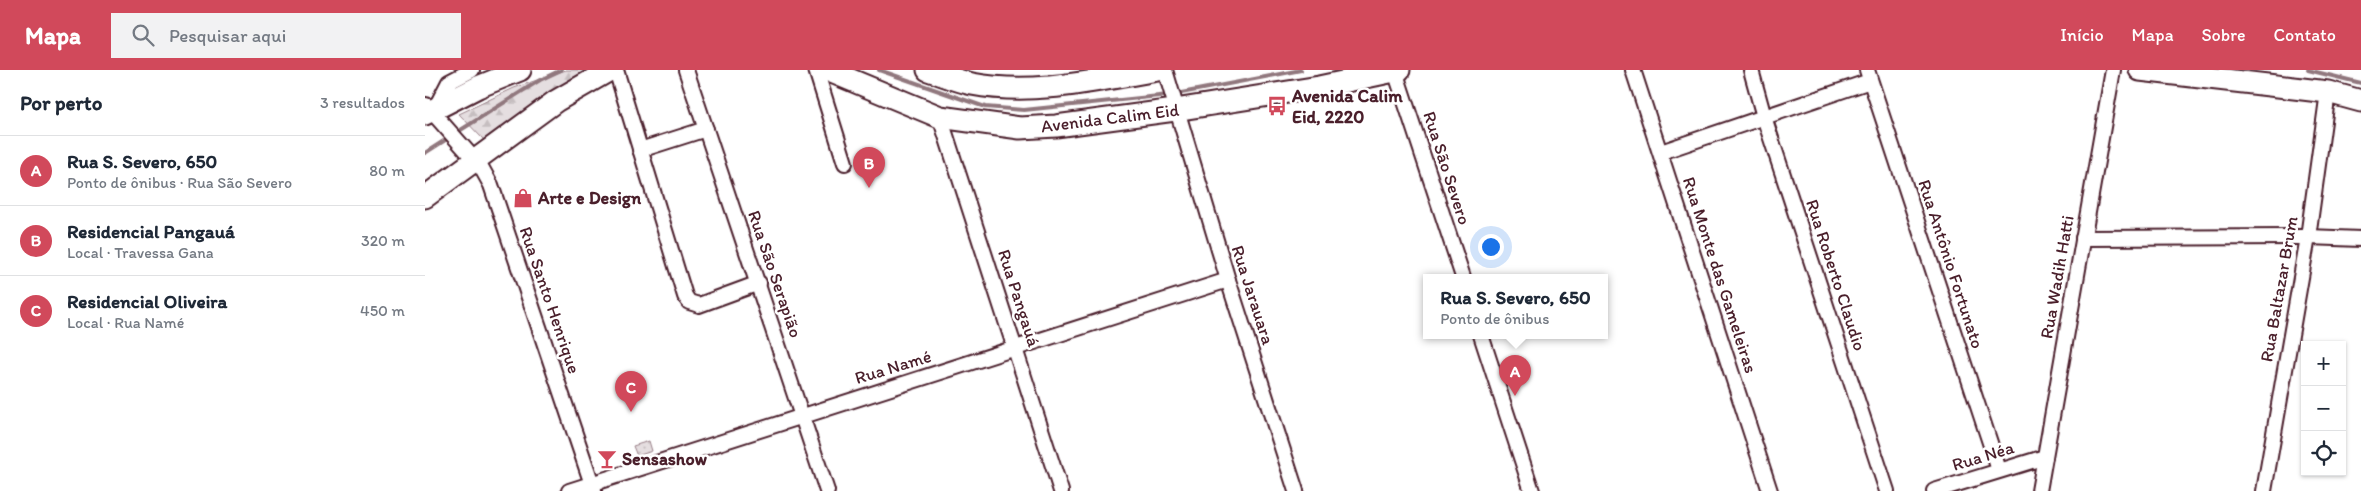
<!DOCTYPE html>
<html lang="pt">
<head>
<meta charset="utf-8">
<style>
  body { margin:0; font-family:Itim,sans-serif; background:#f2f2f3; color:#1f2937 }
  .controls { position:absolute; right:15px; bottom:15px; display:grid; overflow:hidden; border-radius:0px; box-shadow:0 1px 4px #0004 }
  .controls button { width:45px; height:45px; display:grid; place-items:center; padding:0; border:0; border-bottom:1px solid #e0e1e3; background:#fff; color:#1f2937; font:25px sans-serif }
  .you { position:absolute; left:1065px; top:176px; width:18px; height:18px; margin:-12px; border:4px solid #fff; border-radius:50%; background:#1a73e8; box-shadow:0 0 0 8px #1a73e833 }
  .badge { display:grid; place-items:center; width:32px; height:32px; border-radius:50%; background:#d1495b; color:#fff; font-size:16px; font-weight:700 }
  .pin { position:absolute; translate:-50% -41px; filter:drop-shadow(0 1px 2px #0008) }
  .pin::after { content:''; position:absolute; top:26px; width:18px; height:15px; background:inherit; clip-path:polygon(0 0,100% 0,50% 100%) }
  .popup { position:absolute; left:998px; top:204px; width:185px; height:65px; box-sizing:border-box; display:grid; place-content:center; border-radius:0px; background:#fff; filter:drop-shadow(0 1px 4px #0005); font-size:16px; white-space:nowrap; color:#747a83 }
  .popup b { font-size:19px; color:#1f2937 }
  .popup::after { content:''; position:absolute; left:50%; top:100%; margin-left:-10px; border:10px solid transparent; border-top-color:#fff }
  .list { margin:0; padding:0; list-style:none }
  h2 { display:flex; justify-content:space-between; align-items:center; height:65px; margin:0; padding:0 20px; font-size:21px }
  h2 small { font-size:16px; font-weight:400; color:#747a83 }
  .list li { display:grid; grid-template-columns:32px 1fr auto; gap:15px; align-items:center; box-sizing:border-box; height:70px; padding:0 20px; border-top:1px solid #e0e1e3 }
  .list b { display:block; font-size:19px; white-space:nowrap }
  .list p { margin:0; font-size:16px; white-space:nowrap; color:#747a83 }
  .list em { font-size:16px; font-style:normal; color:#747a83 }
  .icon { flex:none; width:28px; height:28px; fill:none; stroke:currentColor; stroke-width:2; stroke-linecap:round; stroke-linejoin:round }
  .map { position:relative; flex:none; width:1936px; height:421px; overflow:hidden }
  header { display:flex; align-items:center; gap:30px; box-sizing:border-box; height:70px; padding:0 25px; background:#d1495b; color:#fff }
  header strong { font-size:24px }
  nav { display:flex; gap:28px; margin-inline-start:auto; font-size:18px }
  .search { width:350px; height:45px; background:#f2f2f3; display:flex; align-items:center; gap:12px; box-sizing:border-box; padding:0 18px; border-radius:0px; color:#747a83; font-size:19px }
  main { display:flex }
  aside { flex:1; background:#fff }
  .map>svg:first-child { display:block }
  .forest { fill:url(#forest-firs); stroke:#987e86 }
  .park { fill:url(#park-dots); stroke:#987e86 }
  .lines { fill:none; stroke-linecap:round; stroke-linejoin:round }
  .stream { stroke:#91787e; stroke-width:4 }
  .minor-casing { stroke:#4a1f2b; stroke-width:18 }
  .primary-casing { stroke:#4a1f2b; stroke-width:25 }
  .minor { stroke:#fff; stroke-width:14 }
  .primary { stroke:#fff; stroke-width:21 }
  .labels { text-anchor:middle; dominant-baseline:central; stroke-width:5; stroke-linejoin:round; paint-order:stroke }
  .poi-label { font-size:18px; font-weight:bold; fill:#4a1f2b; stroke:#fff; text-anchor:start }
  .street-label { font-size:18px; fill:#4a1f2b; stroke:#fff }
</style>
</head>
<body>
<header>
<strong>Mapa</strong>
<div class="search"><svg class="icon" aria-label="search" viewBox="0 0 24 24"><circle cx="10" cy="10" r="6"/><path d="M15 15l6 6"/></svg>Pesquisar aqui</div>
<nav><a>Início</a><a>Mapa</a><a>Sobre</a><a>Contato</a></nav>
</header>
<main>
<aside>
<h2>Por perto<small>3 resultados</small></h2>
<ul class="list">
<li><span class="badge">A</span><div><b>Rua S. Severo, 650</b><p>Ponto de ônibus · Rua São Severo</p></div><em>80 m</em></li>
<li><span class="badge">B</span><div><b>Residencial Pangauá</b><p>Local · Travessa Gana</p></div><em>320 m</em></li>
<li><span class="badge">C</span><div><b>Residencial Oliveira</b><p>Local · Rua Namé</p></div><em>450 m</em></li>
</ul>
</aside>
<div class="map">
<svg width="1936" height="421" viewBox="0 0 1936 421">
  <defs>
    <pattern id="forest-firs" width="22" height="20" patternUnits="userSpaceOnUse" patternTransform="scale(1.25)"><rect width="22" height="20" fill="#e5dee0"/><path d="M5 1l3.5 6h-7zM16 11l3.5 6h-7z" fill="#c6bec0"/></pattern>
    <pattern id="park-dots" width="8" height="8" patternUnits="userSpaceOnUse" patternTransform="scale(1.25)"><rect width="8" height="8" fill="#e5dee0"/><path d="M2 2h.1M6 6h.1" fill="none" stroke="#c6bec0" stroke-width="1.8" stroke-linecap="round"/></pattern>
  </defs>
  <rect width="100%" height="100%" fill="#fff"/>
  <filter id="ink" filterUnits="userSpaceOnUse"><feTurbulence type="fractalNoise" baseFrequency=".02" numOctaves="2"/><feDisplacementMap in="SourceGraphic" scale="10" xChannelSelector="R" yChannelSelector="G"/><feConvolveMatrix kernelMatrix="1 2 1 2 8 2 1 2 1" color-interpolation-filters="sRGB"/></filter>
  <g filter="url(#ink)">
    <path class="forest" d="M141,0H176L81,63L59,70L34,44L89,18Z"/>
    <path class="park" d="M224,371L227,381L212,386L208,376Z"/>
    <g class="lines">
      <g class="stream">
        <path d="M454,0L560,37L599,40L744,25"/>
        <path d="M1883,0L1936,13"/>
        <path d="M751,24L876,0"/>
        <path d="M31,63L115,10L136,0"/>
        <path d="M0,83L25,67"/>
      </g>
      <defs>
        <g id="minor">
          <path d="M191,0L260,226L264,232L274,235L334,213"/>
          <path d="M261,0L402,421"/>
          <path d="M391,0L420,93"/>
          <path d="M740,0L803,210L871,421"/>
          <path d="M1208,0L1345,421"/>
          <path d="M1326,0L1339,47L1462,421"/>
          <path d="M1442,0L1574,400"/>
          <path d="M970,1L1038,207"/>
          <path d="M1,35L56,97L66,115L169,420"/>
          <path d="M11,37L24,12L47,0"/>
          <path d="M515,47L636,421"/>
          <path d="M215,80L281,59"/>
          <path d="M1236,82L1445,11"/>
          <path d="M1658,168L1883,167L1936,169"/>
          <path d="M1056,265L1107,421"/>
          <path d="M144,421L803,210"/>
          <path d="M1509,421L1620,387"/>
          <path d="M1614,421L1688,0"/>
          <path d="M1839,421L1883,167L1903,22"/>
        </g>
        <g id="primary">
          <path d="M402,0L515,47L595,58L631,56L750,40L894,17L974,0"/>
          <path d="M503,0C518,5 533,11 547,14C609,26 672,10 733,0"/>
          <path d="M1715,0L1903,22L1936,31"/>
          <path d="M0,44L53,17L95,0"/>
          <path d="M0,127L131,31L185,0"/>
        </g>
      </defs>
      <use href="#minor" class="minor-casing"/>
      <use href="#primary" class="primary-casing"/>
      <use href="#minor" class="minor"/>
      <use href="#primary" class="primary"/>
    </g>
  </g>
  <defs>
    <symbol id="bus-bare" viewBox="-9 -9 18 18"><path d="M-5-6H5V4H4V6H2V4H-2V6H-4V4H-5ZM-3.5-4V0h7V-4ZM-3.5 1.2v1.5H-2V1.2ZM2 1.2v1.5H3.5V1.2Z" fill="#d1495b" stroke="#fff" stroke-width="2.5" paint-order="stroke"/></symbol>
    <symbol id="shop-bare" viewBox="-9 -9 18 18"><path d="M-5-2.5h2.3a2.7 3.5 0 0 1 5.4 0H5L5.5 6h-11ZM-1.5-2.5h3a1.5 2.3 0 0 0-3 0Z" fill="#d1495b" stroke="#fff" stroke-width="2.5" paint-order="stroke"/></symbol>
    <symbol id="bar-bare" viewBox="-9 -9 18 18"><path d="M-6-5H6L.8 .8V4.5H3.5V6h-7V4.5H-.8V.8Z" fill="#d1495b" stroke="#fff" stroke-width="2.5" paint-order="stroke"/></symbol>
  </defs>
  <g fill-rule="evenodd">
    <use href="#bus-bare" x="838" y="22" width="28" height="28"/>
    <use href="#shop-bare" x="84" y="114" width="28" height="28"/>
    <use href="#bar-bare" x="168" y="375" width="28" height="28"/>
  </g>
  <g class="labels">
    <g class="poi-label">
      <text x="867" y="26">Avenida Calim<tspan x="867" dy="21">Eid, 2220</tspan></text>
      <text x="113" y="128">Arte e Design</text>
      <text x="197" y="389">Sensashow</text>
    </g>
    <g class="street-label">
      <text transform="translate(685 48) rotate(-7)">Avenida Calim Eid</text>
      <text transform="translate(1022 98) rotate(72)">Rua São Severo</text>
      <text transform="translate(1526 194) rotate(72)">Rua Antônio Fortunato</text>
      <text transform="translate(350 204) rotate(71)">Rua São Serapião</text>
      <text transform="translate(1295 205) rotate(72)">Rua Monte das Gameleiras</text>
      <text transform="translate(1411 205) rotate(72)">Rua Roberto Claudio</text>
      <text transform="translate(1632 207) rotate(-80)">Rua Wadih Hatti</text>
      <text transform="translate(1854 219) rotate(-80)">Rua Baltazar Brum</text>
      <text transform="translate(828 225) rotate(72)">Rua Jarauara</text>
      <text transform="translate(594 228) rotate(72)">Rua Pangauá</text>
      <text transform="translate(125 230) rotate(71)">Rua Santo Henrique</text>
      <text transform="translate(468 297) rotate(-17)">Rua Namé</text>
      <text transform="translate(1558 386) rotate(-17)">Rua Néa</text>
    </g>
  </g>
</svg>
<div class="controls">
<button>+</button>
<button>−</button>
<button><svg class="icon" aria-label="locate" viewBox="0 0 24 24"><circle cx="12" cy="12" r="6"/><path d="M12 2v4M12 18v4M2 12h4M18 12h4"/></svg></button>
</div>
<div class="you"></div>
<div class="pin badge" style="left:1090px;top:326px">A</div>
<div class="popup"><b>Rua S. Severo, 650</b>Ponto de ônibus</div>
<div class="pin badge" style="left:444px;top:118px">B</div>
<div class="pin badge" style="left:206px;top:342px">C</div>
</div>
</main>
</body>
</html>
